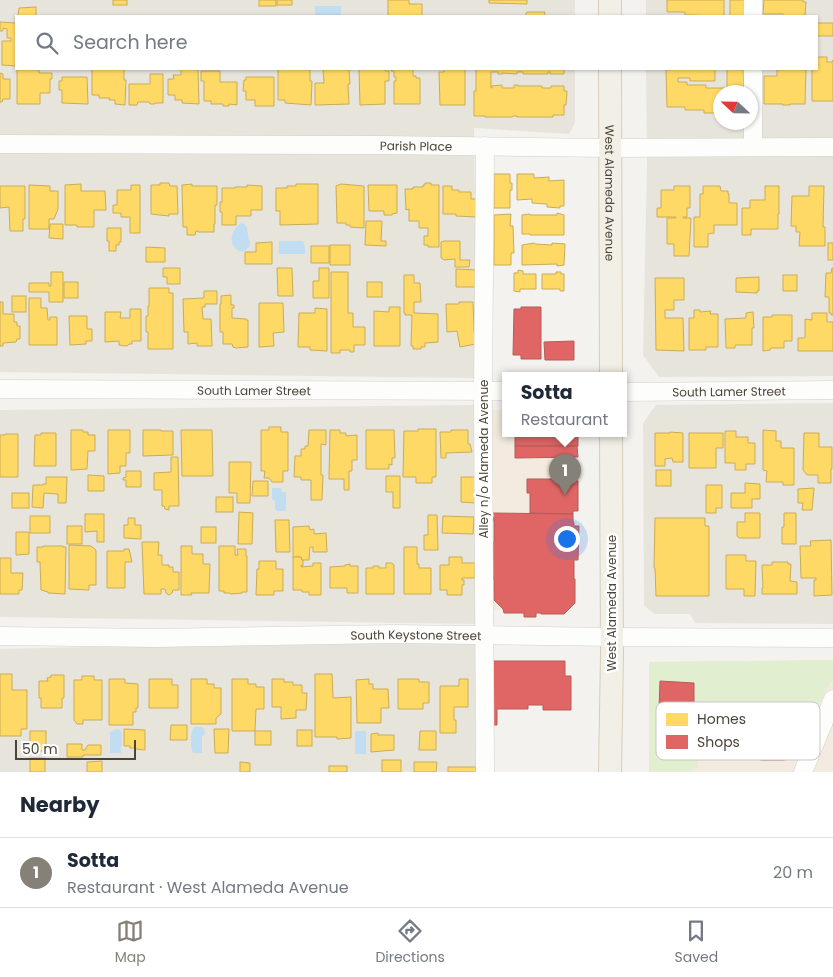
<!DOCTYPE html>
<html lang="en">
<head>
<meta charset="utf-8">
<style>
  body { margin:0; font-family:Poppins,sans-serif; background:#f2f2f3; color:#1f2937 }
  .compass { position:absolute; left:713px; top:85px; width:45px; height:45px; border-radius:50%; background:#fff; box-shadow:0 1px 4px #0004; rotate:292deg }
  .scale { position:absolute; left:15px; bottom:12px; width:121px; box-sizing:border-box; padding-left:5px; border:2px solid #4b4439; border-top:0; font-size:14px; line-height:18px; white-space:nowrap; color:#4b4439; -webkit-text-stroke:4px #fff; paint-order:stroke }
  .you { position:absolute; left:566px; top:538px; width:18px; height:18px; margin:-12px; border:4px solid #fff; border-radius:50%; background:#1a73e8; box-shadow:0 0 0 8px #1a73e833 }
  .badge { display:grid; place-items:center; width:32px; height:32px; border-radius:50%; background:#868178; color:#fff; font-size:16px; font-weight:700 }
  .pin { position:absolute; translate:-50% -41px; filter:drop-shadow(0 1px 2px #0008) }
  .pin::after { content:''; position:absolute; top:26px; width:18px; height:15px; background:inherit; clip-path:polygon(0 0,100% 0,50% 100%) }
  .popup { position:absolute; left:502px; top:372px; width:125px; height:65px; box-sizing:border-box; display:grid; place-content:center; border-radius:0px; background:#fff; filter:drop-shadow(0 1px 4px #0005); font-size:16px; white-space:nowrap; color:#747a83 }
  .popup b { font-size:19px; color:#1f2937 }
  .popup::after { content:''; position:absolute; left:50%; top:100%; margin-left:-10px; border:10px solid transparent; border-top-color:#fff }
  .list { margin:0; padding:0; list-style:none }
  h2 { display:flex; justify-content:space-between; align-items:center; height:65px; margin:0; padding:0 20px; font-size:21px }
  h2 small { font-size:16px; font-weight:400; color:#747a83 }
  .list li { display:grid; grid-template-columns:32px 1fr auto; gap:15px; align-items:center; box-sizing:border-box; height:70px; padding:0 20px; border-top:1px solid #e0e1e3 }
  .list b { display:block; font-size:19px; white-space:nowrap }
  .list p { margin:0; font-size:16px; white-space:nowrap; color:#747a83 }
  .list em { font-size:16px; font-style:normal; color:#747a83 }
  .icon { flex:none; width:28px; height:28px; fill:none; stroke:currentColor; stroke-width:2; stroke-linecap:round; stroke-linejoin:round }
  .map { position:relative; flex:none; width:833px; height:772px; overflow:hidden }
  .search { position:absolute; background:#fff; box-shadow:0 1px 4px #0004; left:15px; right:15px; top:15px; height:55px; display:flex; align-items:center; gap:12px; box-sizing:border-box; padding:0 18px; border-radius:0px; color:#747a83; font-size:19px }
  .sheet { height:135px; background:#fff }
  nav { display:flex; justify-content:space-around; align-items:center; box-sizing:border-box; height:70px; border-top:1px solid #e0e1e3; background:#fff; font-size:14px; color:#747a83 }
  nav a { display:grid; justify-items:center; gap:2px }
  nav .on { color:#868178 }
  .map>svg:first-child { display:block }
  .residential { fill:#e7e4dc; fill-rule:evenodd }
  .commercial { fill:#f3ebdf }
  .green { fill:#e1eecf }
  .water { fill:#c0ddf1 }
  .homes { fill:#ffd966; stroke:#c9ac58 }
  .shops { fill:#e06666; stroke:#b35c58 }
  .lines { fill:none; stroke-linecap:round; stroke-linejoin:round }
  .minor-casing { stroke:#d2d0cb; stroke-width:19 }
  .major-casing { stroke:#d6cebb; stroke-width:24 }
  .minor { stroke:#fdfdfc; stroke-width:18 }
  .major { stroke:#f2efe6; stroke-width:22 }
  .labels { text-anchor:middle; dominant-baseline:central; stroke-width:5; stroke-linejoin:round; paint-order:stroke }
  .street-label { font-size:12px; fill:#4b4439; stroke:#fff }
  .key { fill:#fff; stroke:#c9c7c4; stroke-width:1 }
  .key-label { font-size:14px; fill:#4b4439 }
</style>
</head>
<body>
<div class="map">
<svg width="833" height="772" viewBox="0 0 833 772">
  <rect width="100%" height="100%" fill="#f4f2ee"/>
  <g class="residential">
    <path d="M0,0H575V16H16V69H575V123L569,134L474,128L477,378L0,372Z"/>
    <path d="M646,0H833V376L659,377L643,355L647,164L646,69H817V16H646ZM720,92H750V122H720Z"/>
    <path d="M833,403V624L695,623L690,614H655L644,606L643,423L656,405Z"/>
    <path d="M477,405L478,624L0,617V410Z"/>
    <path d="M477,639L476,772H0V649L397,640Z"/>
  </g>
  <g class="commercial">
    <path d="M492,410H506V434H574L573,609L489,610Z"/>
    <path d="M833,660V772H649V662Z"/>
  </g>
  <path class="green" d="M833,660V681L829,684L819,705L699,706L698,768L686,771L685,772H649V662Z"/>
  <g class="water">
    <rect x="315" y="6" width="26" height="10"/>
    <path d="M242,223C250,226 246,234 250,242L249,247L243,252C227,249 229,229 242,223Z"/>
    <path d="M279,241H303L305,247V254H279Z"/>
    <path d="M272,488H281L282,492H286V511H277L275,509V501L272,499Z"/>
    <path d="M194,727H202L206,733L202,736V753H193C190,744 190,735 194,727Z"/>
    <path d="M116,729L120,730L121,732H122V746H121V753H110V732Z"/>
    <rect x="355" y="731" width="11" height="23"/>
  </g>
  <g class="homes">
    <rect x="113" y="0" width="14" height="5"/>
    <rect x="259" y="0" width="17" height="6"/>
    <rect x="277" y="0" width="15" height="5"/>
    <path d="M388,0H409V4H422V16H388Z"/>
    <path d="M489,0H527V4L489,3Z"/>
    <path d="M667,0H724V16L685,15V12H667Z"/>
    <rect x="730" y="0" width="15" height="16"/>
    <path d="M764,0H803V2H806L805,16H783V14H763Z"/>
    <path d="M36,7V16H18L19,8Z"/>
    <path d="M527,12H545L544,16H525Z"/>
    <path d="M0,22L16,23V66L2,65V41H11V38H7V29L3,28V31H0Z"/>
    <rect x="817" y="23" width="16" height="13"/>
    <path d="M817,57H827V62H832L833,60V101H812V69H817Z"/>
    <path d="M17,69H39V73H52V79H50V93H40V104H17Z"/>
    <path d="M92,69H124V80H126L125,105L115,104V100H109L110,98H99V95H92Z"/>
    <path d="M181,69H198L199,104L182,103V100H175V95H168V79H174L173,75H181Z"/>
    <path d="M278,69H310V81H312L311,105L285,103V100H278Z"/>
    <path d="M323,69H349L350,84H348L349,104L315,105V83H324Z"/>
    <path d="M359,69H385V71H389V81H385V104L360,105Z"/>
    <path d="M391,69H413V76H416V78H420V104H394V81H396V77H394V71H391Z"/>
    <path d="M444,69H465V105H440L439,72H444Z"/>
    <path d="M474,69H564V74H550V72H548V74H523V72H517V74L502,73L503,74H498V72H491V88H492V86L502,85V88H514V85H518V86H542V88H551V86H564V91H567L566,105H564V115H553V117H517V116H513L512,117H485V116H474V91H476V69Z"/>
    <path d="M666,69H715V81H690V78H678V82H687V85H706V88H725L724,91H743V92H720V113H704V110H685V107H667Z"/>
    <path d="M727,69H743L744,88H727Z"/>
    <path d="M777,69H806L805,104H790V105H782L783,104H764V76H777Z"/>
    <path d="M201,71H220V82H237V105L229,104V106H223V104H211V101H204V81H201Z"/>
    <path d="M0,73L3,74V79H10V99H3L2,102H0Z"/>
    <path d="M150,74H163V103H155V104H150L149,102H138L137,105H129V84H150Z"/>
    <path d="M62,77H87L88,104L62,103V90H59V81H62Z"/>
    <path d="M246,77H274V106H255V100H246V91H243L244,80H246Z"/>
    <path d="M494,174H510V183H512V190H510V208H494Z"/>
    <path d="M517,174H534V178L549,177V181L564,180V206H560V208L547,207V204L532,203V199L517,200Z"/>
    <path d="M160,183H169L170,186H177L178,214H169V216L151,214V185H160Z"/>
    <path d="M425,183H431V185H439V247H428V245H424V236H428V228H419V221H409V209L406,210L405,189H413V187H423V185H425Z"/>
    <path d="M81,184V191H105L106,210H94V227H77V225H65V185Z"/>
    <path d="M192,184V186H217V205H215V224H214V232H198V231H196L195,235H187V227H183L182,185Z"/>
    <path d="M296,184H318V224L280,225V211H276V188H287V186H296Z"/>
    <path d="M341,184L364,186V228L350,227V225H346V223H337L336,186Z"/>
    <path d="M29,185L50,186V191H58V209L54,219H49V229H29Z"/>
    <path d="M131,185H140V233H130V217H121V213H113V205H117V190H131Z"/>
    <path d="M247,185L262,186V210H251V216H236V225H222V212H220V202H222V188H235V187H247Z"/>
    <path d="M368,185H397V213L392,214V215H384V211H369Z"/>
    <path d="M0,186H25V219H23V231H10L9,207L0,208Z"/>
    <path d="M443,186H452V190H459V192H471V199H478V217L456,216V214H443Z"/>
    <path d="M674,186H690V208H687V217H683V218H691L689,256H674V244H667V218H676V217H657V208H661V190H674Z"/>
    <path d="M703,186H720L721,191H728V194H729V203H737V225H714V233L708,234V247H694V217H700V194H703Z"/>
    <path d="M765,186H779V214H778V229H751V235H742V208H750V200H765Z"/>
    <path d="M809,186H824L823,227H825V246H799L800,232H796V226H791L792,196H809Z"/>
    <path d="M557,213L564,215V235H530V234H522V215L530,214V215H557Z"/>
    <path d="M511,214L510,226H513L514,253H511V265H494V215Z"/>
    <path d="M366,221H382L381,241H386V246L365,245Z"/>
    <path d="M50,224H63V239L49,238Z"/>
    <path d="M107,228H121V242H119V245H116V251H109V241H107Z"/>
    <path d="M444,241H460V260H470L469,267H455V259L444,260L443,259L441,258V242Z"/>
    <path d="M272,242V264H245V252H256V243Z"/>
    <path d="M534,243L535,244L552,245V243L565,244L564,265L557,266V264L522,265V245Z"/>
    <rect x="828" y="243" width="5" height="17"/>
    <rect x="330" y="245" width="20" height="20"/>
    <rect x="311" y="246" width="18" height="17"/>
    <path d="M146,247L165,248V262H146Z"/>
    <path d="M163,268H180V284H167V277H163Z"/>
    <path d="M277,268H292L293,296H278Z"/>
    <path d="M319,268H329V298H313V281H319Z"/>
    <path d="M832,268H833V315H831V313H829V297H825L826,273H831Z"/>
    <path d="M456,269L478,270L476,287H456Z"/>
    <path d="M518,270L523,271V274H536V289H520V292L514,291V273H518Z"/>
    <path d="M51,272H63V302H49V292H29V283H49V286H51Z"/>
    <path d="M331,272H348V313H353V327H365V345H354V352H350V350H340V353H331Z"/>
    <path d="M556,272H561V274H564V291H560V289H542V274H556Z"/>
    <path d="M404,275H414V283H420L421,302H414V313L438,314V342L425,343V347H421V349H413V346H411L412,315H405V313H404Z"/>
    <rect x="783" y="275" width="14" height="16"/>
    <path d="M759,277V291H757V293L736,292V278Z"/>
    <path d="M655,278H684V300H674V310H665V318H683L684,351L656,350Z"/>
    <rect x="64" y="282" width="14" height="16"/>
    <rect x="367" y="282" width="15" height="15"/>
    <path d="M149,288H169V293H173V349H148V332H146V316H148V306H149Z"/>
    <path d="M204,291H217V304H205V307H202L203,319H211L212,346H197V343L188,344V332H184L183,299L204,298Z"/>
    <path d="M231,295V305H234V308H232V318L246,319V320H248V347L236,348L233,347L232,344H223V332H220V304H221V296Z"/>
    <rect x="12" y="296" width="14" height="16"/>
    <path d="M29,298H41V308H47L48,320H50V317H57V345H29Z"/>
    <path d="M0,302H3V314H14V322H17V326H20V339H17L16,342L3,343V346H0Z"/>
    <path d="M459,302H473L474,330L476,344L460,347L457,331L447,332L446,304H459Z"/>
    <path d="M259,303H283L284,332L273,333L274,346L259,347Z"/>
    <path d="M389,307H400V346H374V311L389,312Z"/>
    <path d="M315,308L327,309V351L310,350V347H298L299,313H315Z"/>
    <path d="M130,309H141V341H132V344H129L127,346L119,345V341L105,342V312H121L120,318H130Z"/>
    <path d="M694,310H700V312L711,311L710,314H718V347H706V350H689V318H694Z"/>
    <path d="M753,312L754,328H752V345H735V348H726L725,319L746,318V313Z"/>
    <path d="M812,313H827V322H833V351H798V338H805V319L812,320Z"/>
    <path d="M772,315H792V341H784V348H771L770,350L763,351V317H772Z"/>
    <path d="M69,316H87V329H92V341H86V344L70,345Z"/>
    <path d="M269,427H281V432H288V471H283V482H272L269,478H264L265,471H261V430H269Z"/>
    <path d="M418,429H436V477H432V483H416V477H403L404,431H418Z"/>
    <path d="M71,430H83V432H88V435H95V451H88L87,469L71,470Z"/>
    <path d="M108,430H130V453H126V466H120V473L108,474Z"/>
    <path d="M143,430H161V431H173V455L143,456Z"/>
    <path d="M181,430H212L213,476H182Z"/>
    <path d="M309,430H326V445L321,444V475H323L322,500H311V480H301V477H294L295,456H301V449H305V446H308Z"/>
    <path d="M330,430H340V433H346V436L357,435V460H352V471H349V490H344V479H329Z"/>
    <path d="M366,430H394L395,458H392V465L389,464V469H366Z"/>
    <path d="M451,430H468V444H470L472,452L446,453V458H441L440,432H451Z"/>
    <path d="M763,430L776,431V441H781V448H794V485H783V482H766L767,471L763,470Z"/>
    <path d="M725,431H736V437H748V443H755V464H746V470H735V463H725Z"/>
    <path d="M670,432L683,433V462H673L672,458L665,459V466H655V433H670Z"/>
    <path d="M41,433H56V466H34L35,435H41Z"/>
    <path d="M689,433H723V448H716V468H689Z"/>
    <path d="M804,433H819V447H832V469H831V483H818V475H807L803,470Z"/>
    <path d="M5,434H18V477H0V435H5Z"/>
    <path d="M171,457H178L179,506H169V510L165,509L164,506H162V490H154V473L171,472Z"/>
    <path d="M229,462H251L250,503H237V493H229Z"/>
    <rect x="656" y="470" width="15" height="16"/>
    <path d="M126,471H141V487H126V480H123V478L126,477Z"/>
    <path d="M88,475L104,476V491H88Z"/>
    <path d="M386,476H400V508H393V492H386Z"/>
    <path d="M46,477H67L66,503H58V494L44,493L43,508L32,507L33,485H43V484H46Z"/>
    <path d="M461,477H475V503L461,502Z"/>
    <path d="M253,481H268V496H252Z"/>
    <path d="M745,483L760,484V499H752V508H731V493H745Z"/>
    <path d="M706,485H722V508H716V513H706Z"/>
    <path d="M814,488L812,510H802L803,503H798V489Z"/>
    <rect x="12" y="493" width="17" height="15"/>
    <rect x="216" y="497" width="17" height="15"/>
    <path d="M239,512L253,513L252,544H238Z"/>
    <path d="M745,513H760V538H739L737,536V522H745Z"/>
    <path d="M784,513H796V544H782V527H784Z"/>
    <path d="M85,514H104V542H97V531L85,532Z"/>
    <path d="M428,515H437L438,550H424V535H428Z"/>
    <rect x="30" y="516" width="20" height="17"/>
    <path d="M443,516L474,517L473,534L442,533Z"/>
    <path d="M128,518H135V525H141V539L124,538V525H128Z"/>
    <path d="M655,518H705V526H709V596H656L655,568H654Z"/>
    <path d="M275,520H289L290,552H276Z"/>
    <rect x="67" y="526" width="15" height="18"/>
    <path d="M309,526L310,530L314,529V534L326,533L327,552H313V547H310L309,560H302L301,557H293V527Z"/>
    <rect x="201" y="527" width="15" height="16"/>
    <path d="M16,532H29V554L16,555Z"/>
    <path d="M831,540L832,595L814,596V580H816V578H801L800,546H811L810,541Z"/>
    <path d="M142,542H159L158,555H162V565H169V567H173V572H179V590H173L172,593L169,595L166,593L165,589H161V594H144Z"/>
    <path d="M69,545L91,546L96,550V585H89V590L69,589Z"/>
    <path d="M43,546H63V547H66L65,594L48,593V592L41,590L40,562H37V547H43Z"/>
    <path d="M181,546H192V554H203V564H210L209,593H191L192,595H181Z"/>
    <path d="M219,546H235V555H238L237,549H246V556H247V592H242V593L231,594L229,593H224V591H219Z"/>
    <path d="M404,547H417V564H419V568H431V594H404Z"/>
    <path d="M124,549H129L132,562H125V588H107V551H124Z"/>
    <path d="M726,555H746V561H756L755,596H744V589H726Z"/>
    <path d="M293,557H301L302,560H303V566L301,565V567L313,566V563H321V595H309V592H302V590H293Z"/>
    <path d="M449,557H462V563H475V578H462V580H464V585H462V595H447V590H440V565H449Z"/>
    <path d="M0,558H11V573H23L22,590H19V594H0Z"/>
    <path d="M259,561H276V569H283V591H274V595H256L257,569H259Z"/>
    <path d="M772,562H788V564H791L790,581L797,582V594H762V588H763L762,565H772Z"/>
    <path d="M386,563H392L394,565V594H366V568H373V566H379V568H386Z"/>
    <path d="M350,564V566H358V593H347V588H330V567L345,566V565Z"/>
    <path d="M0,674H12V690H27V729H21V736H0Z"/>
    <path d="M315,674H332L333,698L351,697V738L337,739V737H315Z"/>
    <path d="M51,675H64V698H62V708H41V698H39V681H48L47,678L51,677Z"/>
    <path d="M82,676H94V680H102V720H83V724H77L74,720V680H82Z"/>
    <path d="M109,679H125V683L138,684V708H136V712H133V725H109Z"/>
    <path d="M149,679H172V685H178V708H149Z"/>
    <path d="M191,679H207V684H214V688H221V714L216,718V724H191Z"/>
    <path d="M232,679H248V684H256V687H264V709H256L255,731H232Z"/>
    <path d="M272,679H284V682H293V685H302V693H307L306,710H296V718L281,719V707H272Z"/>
    <path d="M369,679V684H373V689H388L389,708H381V723H357L356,680Z"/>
    <path d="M398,679H419V682H429V703H423V709H398Z"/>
    <path d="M459,679H468V707H454V720H456V733H440V686H459Z"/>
    <path d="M171,725H187V740H170Z"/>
    <path d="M124,729L145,730V750L136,749V748H130V746H124Z"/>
    <path d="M214,729H229L228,753H215Z"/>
    <rect x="297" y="730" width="15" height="16"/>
    <rect x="30" y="731" width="16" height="20"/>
    <rect x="255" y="731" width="16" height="14"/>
    <path d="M420,731H436V750H419Z"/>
    <path d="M378,733V735H394V750L371,752V734Z"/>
    <path d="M67,744H82V750H85L86,748L88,745H101V755H83V757H67Z"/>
    <rect x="30" y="758" width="15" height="14"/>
    <rect x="382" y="760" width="19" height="12"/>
    <path d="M102,761V772H87V762Z"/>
    <path d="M240,762L250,763V772H240Z"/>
    <path d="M414,762H437L436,772H414Z"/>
    <rect x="329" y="766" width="18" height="6"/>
    <rect x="448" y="767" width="28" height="5"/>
  </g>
  <g class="shops">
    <path d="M521,307H541V359H521V355H513L514,309H521Z"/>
    <path d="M574,341V360H545L544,342Z"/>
    <rect x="515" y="434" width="63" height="12"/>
    <path d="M515,446H577L578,457L515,458Z"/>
    <path d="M527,479H573V480L578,481V511H573V514L530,513V493H527Z"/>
    <path d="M491,513L573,514V521L574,523V526H579L578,560H574V579H575V603L564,614H541V613H536V617H524V613H504L503,609L494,600V580L490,576V546L494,542V520L491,521Z"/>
    <path d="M493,661H565V676H571V710H543V705H528V709H497V725H493Z"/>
    <path d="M660,681L694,683V703L684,702V704H680L679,723L692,724V738L658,737Z"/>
    <rect x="761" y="719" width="23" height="41"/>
    <rect x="715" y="731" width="18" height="23"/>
  </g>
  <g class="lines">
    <defs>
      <g id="minor">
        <path d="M753,16V0"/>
        <path id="s1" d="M0,144L381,145L610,148L833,147"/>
        <path d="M753,147V69"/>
        <path id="s2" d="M0,389L506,391"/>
        <path id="s3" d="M624,392L833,390"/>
        <path id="s4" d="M0,636L156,638L396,634L612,637L833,638"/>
        <path d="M796,713L823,724"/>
        <path d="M485,772L483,391L485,146"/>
        <path d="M803,772L833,699"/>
      </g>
      <g id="major">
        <path d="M610,0V16"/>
        <path id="s5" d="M610,69L611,376"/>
        <path d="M610,772L612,654L611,434"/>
      </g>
    </defs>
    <use href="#minor" class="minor-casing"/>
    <use href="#major" class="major-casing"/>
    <use href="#minor" class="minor"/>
    <use href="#major" class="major"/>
  </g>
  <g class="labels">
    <g class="street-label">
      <text stroke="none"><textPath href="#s1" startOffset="416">Parish Place</textPath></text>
      <text stroke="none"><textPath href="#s5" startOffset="124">West Alameda Avenue</textPath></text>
      <text stroke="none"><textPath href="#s2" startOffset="254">South Lamer Street</textPath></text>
      <text stroke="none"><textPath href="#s3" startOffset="105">South Lamer Street</textPath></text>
      <text transform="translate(483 459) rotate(-90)">Alley n/o Alameda Avenue</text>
      <text transform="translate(611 603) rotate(-90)">West Alameda Avenue</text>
      <text stroke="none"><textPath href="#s4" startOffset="416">South Keystone Street</textPath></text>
    </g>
  </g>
  <rect x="656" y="702" width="164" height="58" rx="8" class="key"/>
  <rect x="666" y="713" width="22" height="13" fill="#ffd966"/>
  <rect x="666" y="735" width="22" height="14" fill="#e06666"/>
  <g class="key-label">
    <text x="697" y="724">Homes</text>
    <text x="697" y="747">Shops</text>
  </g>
</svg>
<svg class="compass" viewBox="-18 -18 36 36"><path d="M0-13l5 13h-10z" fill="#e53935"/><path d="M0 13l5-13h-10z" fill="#747a83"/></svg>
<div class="scale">50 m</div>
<div class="you"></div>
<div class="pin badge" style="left:565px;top:495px">1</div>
<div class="popup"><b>Sotta</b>Restaurant</div>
<div class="search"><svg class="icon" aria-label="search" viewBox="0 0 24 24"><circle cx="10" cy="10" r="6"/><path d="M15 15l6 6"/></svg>Search here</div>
</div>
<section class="sheet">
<h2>Nearby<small></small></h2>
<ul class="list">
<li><span class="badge">1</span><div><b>Sotta</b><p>Restaurant · West Alameda Avenue</p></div><em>20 m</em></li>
</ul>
</section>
<nav>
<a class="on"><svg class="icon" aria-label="map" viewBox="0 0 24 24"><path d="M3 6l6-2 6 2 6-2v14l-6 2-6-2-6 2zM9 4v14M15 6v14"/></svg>Map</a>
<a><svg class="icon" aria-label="directions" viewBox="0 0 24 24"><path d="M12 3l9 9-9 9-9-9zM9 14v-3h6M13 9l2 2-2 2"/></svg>Directions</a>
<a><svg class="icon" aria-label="saved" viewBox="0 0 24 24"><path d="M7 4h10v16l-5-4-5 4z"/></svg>Saved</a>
</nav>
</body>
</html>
